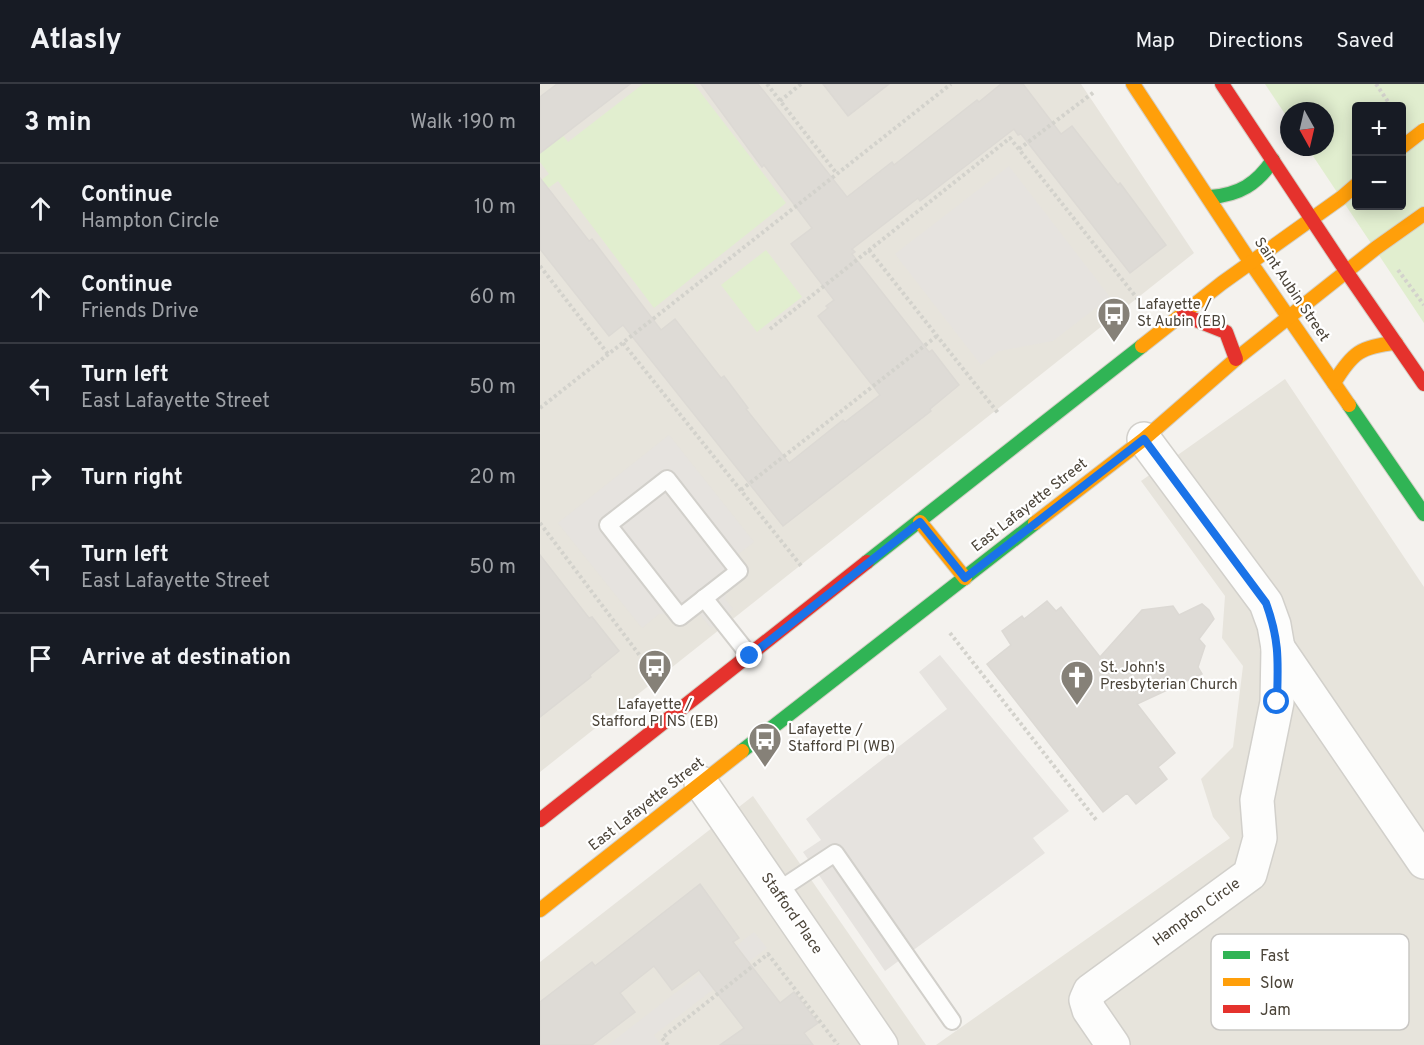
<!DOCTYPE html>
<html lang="en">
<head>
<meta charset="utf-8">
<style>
  body { margin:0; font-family:Overpass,sans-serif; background:#20242c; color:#f1f3f6 }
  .controls { position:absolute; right:18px; top:18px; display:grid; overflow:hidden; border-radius:6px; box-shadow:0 3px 15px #0003 }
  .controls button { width:54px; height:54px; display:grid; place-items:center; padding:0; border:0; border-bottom:2px solid #363941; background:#171b24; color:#f1f3f6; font:30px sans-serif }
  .compass { position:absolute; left:740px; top:18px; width:54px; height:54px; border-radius:50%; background:#171b24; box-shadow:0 3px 15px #0003; rotate:172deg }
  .stop { position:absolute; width:18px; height:18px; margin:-14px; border:4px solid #1a73e8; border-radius:50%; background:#fff }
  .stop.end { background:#1a73e8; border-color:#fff; box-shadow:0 2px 6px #0008 }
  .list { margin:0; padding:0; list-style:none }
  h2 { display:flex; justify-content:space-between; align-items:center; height:78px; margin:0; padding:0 24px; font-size:26px }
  h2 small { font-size:20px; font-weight:400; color:#9ea1a6 }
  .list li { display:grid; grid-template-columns:39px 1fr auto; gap:18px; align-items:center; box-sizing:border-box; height:90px; padding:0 24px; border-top:2px solid #363941 }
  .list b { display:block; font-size:22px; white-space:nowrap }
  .list p { margin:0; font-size:20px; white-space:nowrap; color:#9ea1a6 }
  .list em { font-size:20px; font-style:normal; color:#9ea1a6 }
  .icon { flex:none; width:33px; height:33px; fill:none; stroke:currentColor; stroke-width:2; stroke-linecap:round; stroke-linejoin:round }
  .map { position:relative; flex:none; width:884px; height:961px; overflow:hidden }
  header { display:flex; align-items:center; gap:36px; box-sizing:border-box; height:84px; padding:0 30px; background:#171b24; border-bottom:2px solid #363941 }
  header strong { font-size:28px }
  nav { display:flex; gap:33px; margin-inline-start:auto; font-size:21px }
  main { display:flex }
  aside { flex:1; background:#171b24 }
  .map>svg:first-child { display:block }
  .residential { fill:#e7e4dc }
  .green { fill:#e1eecf; fill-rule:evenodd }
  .parking { fill:#e6e3df }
  .building { fill:#dedbd6; stroke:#dcd9d4; stroke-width:1.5 }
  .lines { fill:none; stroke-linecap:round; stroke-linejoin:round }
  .lane-casing { stroke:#d2d0cb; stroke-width:20 }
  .street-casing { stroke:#d2d0cb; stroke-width:36 }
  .fast-casing { stroke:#d3cfc5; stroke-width:16 }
  .slow-casing { stroke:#d3cfc5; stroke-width:16 }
  .jam-casing { stroke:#d3cfc5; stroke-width:16 }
  .path { stroke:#d3d2cc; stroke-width:4; stroke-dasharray:3 3; stroke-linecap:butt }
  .lane { stroke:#fdfdfc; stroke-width:16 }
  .street { stroke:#fdfdfc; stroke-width:33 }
  .fast { stroke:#30b455; stroke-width:14 }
  .slow { stroke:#ff9f0a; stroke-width:14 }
  .jam { stroke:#e5322d; stroke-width:14 }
  .slow-bridge-casing { stroke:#d3cfc5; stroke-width:16; stroke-linecap:butt }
  .slow-bridge { stroke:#ff9f0a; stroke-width:14 }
  .route { stroke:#1a73e8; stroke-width:8 }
  .labels { text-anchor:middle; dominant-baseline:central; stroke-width:4.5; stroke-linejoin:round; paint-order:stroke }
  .street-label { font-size:15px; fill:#4b4439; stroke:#fff }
  .poi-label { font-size:15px; fill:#4b4439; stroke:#fff; text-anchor:start }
  .key { fill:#fff; stroke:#c9c7c4; stroke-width:1.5 }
  .key-label { font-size:16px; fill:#4b4439 }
</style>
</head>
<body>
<header>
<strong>Atlasly</strong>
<nav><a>Map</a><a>Directions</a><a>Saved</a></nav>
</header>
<main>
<aside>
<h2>3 min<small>Walk · 190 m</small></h2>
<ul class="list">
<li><svg class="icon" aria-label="ahead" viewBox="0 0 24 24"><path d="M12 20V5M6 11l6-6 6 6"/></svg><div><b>Continue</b><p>Hampton Circle</p></div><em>10 m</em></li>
<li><svg class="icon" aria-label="ahead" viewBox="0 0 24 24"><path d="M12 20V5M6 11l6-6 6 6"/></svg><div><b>Continue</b><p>Friends Drive</p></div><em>60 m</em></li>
<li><svg class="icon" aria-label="left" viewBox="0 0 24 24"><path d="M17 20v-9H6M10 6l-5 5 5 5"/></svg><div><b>Turn left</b><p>East Lafayette Street</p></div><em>50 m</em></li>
<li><svg class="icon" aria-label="right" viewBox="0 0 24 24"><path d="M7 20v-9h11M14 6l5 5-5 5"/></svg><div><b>Turn right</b></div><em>20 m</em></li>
<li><svg class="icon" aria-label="left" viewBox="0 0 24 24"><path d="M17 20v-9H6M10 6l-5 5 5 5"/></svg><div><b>Turn left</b><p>East Lafayette Street</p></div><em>50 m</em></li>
<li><svg class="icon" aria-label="arrive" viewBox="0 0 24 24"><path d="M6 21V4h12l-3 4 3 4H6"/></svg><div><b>Arrive at destination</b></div></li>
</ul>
</aside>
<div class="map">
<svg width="884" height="961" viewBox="0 0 884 961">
  <rect width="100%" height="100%" fill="#f4f2ee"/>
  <g class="residential">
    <path d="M0,0H541L654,169L0,688Z"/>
    <path d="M745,295L884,503V961H396L690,754L673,733L661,695L693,663L703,582L682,554L685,512L601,397Z"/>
    <path d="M213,712L386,961H0V878Z"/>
  </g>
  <g class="green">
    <path d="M103,0H154L246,119L114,224L18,97L0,110V97L9,90L0,78V22L28,58Z"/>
    <path d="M725,0H884V239L767,63H785V27H749V36ZM816,22H862V122H816Z"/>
    <path d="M226,166L262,213L217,248L181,201Z"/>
  </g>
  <g class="parking">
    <path d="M469,82L570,213L513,257L459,267L441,281L355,170Z"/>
    <path d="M129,351L214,458L197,471L185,515L193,525L171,544L158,528L119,530L102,544L18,439Z"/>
    <path d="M400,571L529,727L493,754L505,769L345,887L263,768L281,756L266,735L407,625L379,588Z"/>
    <path d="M214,848L227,864L114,951L121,961H68Z"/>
  </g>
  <g class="building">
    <path d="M17,0H90L0,69V13Z"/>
    <path d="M161,0H218L307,113L352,78L354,81L437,16L439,18L461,0H483L521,50L532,42L578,101L580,99L626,161L590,189L481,50L478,51L474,45L380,117L378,114L312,165L315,168L312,170L389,268L392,266L419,301L390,325L391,327L243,442L83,241L69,252L0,165V94L49,157L52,155L121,246L135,235L181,294L184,292L208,324L206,325L249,379L303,336L305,338L340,311L278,232L288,224L286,222L294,216L251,160L272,144L224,81L222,83Z"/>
    <path d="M283,0H349L308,32Z"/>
    <path d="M0,471L49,534L52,533L79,567L50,591L51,593L0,633Z"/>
    <path d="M507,517L516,527L521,523L560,573L602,526L633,522L639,531L662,520L669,526L674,535L659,555L665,562L658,583L662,590L597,620L635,669L618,683L627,695L596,720L587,709L563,728L447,580L471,561L462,547L482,532L484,535Z"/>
    <path d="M160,800L199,854L193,858L240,919L254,908L278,939L264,949L273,961H180L204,944L159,886L132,906L114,882L80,909L95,928L52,961H0V918L52,878L55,882Z"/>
  </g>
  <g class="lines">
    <defs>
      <g id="lane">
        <path d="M127,395L199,487L140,533L68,441Z"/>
        <path d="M164,514L210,572"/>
        <path d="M236,808L295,769L412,937"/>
      </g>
      <g id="street">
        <path d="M738,564L884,778"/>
        <path d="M161,699L341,961"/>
        <path d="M573,961L549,926L546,916L550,907L710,790L720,754L717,716L737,618L738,564L734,541L726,519L604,355"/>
      </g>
      <g id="fast">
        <path d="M670,113C699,111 717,100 733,76"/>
        <path d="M809,321L884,430"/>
        <path d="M327,478L602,262"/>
        <path d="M202,667L495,439"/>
      </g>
      <g id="slow">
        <path d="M593,0L711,179L809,321"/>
        <path d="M602,262L682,199L801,114L816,101"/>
        <path d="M794,299C812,269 821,262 856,259"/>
        <path d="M380,438L425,494"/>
        <path d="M495,439L604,355L696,275L836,164L884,130"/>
        <path d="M0,826L202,667"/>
      </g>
      <g id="jam">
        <path d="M682,0L806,187L884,300"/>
        <path d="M643,231L686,248L696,275"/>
        <path d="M0,736L327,478"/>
      </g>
    </defs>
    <use href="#lane" class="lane-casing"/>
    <use href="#street" class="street-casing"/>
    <use href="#fast" class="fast-casing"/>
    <use href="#slow" class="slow-casing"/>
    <use href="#jam" class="jam-casing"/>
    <g class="path">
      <path d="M227,0L297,90"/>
      <path d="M836,0L851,22"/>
      <path d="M240,17L261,0"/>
      <path d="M479,65L554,8"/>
      <path d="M329,166L458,329"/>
      <path d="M0,182L68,270"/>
      <path d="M858,186L884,221"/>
      <path d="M230,245L470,54L600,218"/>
      <path d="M83,259L262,483"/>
      <path d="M0,324L411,0"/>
      <path d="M201,406L398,251"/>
      <path d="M0,439L122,601"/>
      <path d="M410,549L557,737"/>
      <path d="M128,961L122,954L228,870L298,961"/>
    </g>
    <use href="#lane" class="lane"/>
    <use href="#street" class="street"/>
    <use href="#fast" class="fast"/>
    <use href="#slow" class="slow"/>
    <use href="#jam" class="jam"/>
    <defs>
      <path id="slow-bridge" d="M862,63L884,46"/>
    </defs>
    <use href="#slow-bridge" class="slow-bridge-casing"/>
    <use href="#slow-bridge" class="slow-bridge"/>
  </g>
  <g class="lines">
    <path class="route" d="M210,572L380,438L425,494L604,355L726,519C740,558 738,578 737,618"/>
  </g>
  <defs>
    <symbol id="bus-pin" viewBox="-11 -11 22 30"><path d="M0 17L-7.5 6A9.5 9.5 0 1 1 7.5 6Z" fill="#868178" stroke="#fff"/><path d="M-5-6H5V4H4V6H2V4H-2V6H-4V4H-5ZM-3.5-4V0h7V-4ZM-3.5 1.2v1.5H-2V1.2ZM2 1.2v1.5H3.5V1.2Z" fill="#fff"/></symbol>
    <symbol id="church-pin" viewBox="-11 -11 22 30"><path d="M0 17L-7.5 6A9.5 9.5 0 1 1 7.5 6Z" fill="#868178" stroke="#fff"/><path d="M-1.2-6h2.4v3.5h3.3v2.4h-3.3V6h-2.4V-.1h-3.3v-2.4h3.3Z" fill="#fff"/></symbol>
  </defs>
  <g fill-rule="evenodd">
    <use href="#bus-pin" x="555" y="211" width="38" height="52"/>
    <use href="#bus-pin" x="96" y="563" width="38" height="52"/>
    <use href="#church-pin" x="518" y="574" width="38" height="52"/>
    <use href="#bus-pin" x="206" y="636" width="38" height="52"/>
  </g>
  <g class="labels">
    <g class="street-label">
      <text transform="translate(751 206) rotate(56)">Saint Aubin Street</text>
      <text transform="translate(490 422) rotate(-38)">East Lafayette Street</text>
      <text transform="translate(107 721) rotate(-38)">East Lafayette Street</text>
      <text transform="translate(657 829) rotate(-36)">Hampton Circle</text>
      <text transform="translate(251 830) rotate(55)">Stafford Place</text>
    </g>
    <g class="poi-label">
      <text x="597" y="221">Lafayette /<tspan x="597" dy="17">St Aubin (EB)</tspan></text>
      <text x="560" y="584">St. John's<tspan x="560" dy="17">Presbyterian Church</tspan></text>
      <text x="115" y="621" text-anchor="middle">Lafayette /<tspan x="115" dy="17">Stafford Pl NS (EB)</tspan></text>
      <text x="248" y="646">Lafayette /<tspan x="248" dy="17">Stafford Pl (WB)</tspan></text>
    </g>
  </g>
  <rect x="671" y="850" width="198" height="96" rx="9" class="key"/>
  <rect x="683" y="867" width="27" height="8" fill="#30b455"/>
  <rect x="683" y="894" width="27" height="8" fill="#ff9f0a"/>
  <rect x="683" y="921" width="27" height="8" fill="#e5322d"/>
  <g class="key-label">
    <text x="720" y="877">Fast</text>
    <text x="720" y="904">Slow</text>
    <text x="720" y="931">Jam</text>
  </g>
</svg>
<div class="controls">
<button>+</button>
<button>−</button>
</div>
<svg class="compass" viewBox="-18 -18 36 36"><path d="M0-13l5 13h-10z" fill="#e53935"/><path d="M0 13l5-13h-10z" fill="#9ea1a6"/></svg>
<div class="stop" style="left:737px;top:618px"></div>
<div class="stop end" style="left:210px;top:572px"></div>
</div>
</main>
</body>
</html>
